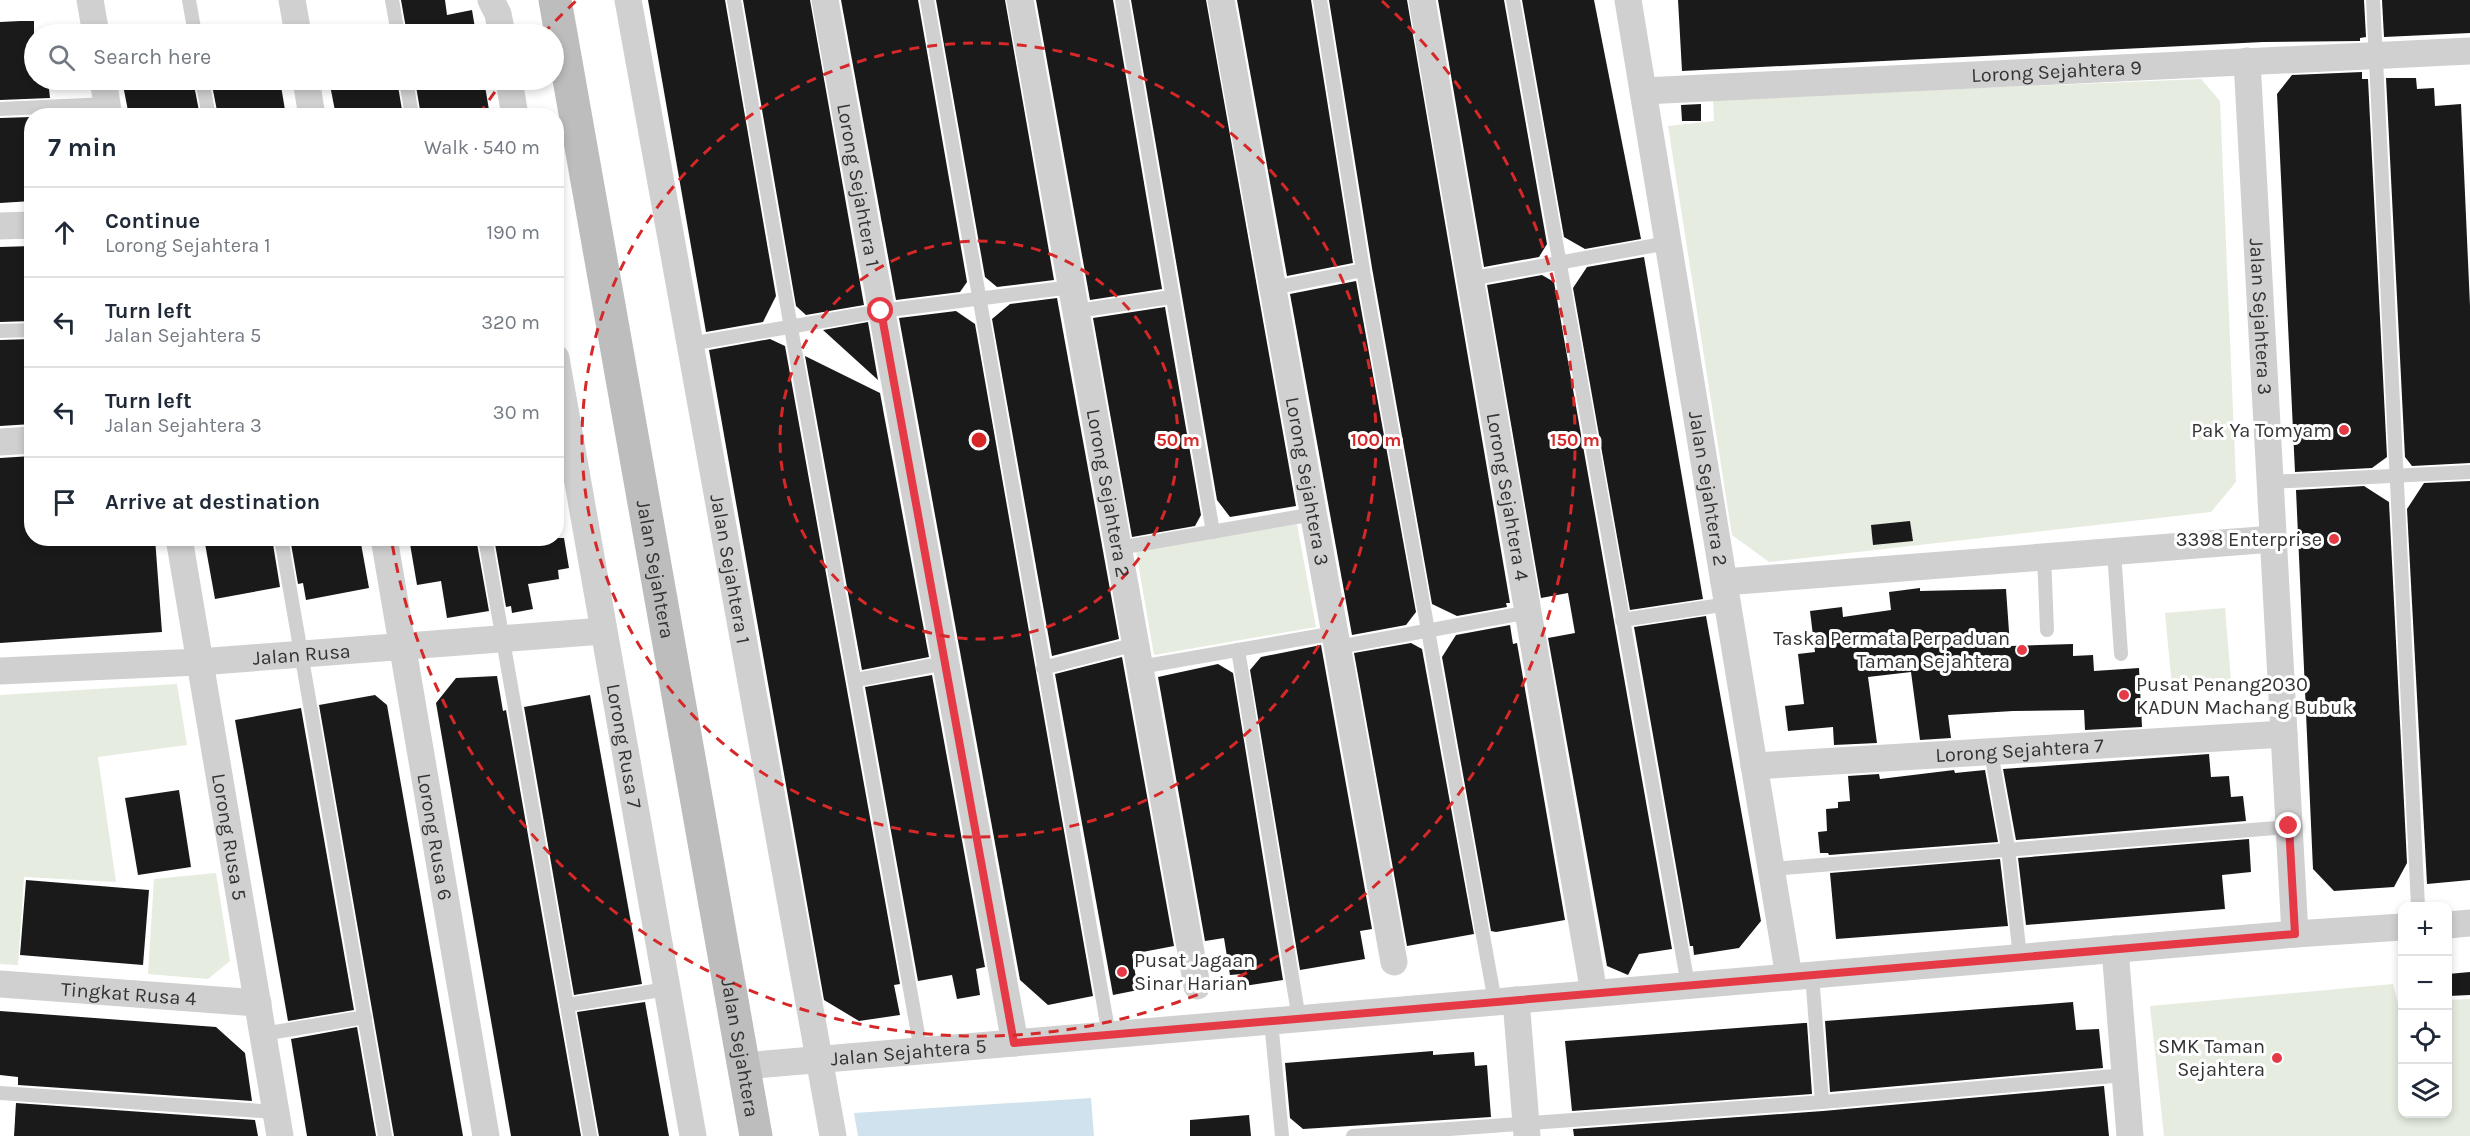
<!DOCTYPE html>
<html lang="en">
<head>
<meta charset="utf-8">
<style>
  body { margin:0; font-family:Karla,sans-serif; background:#f6f6f7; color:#1f2937 }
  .controls { position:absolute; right:18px; bottom:18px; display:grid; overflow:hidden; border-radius:12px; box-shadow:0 3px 9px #0003 }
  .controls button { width:54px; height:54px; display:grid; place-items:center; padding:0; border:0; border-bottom:2px solid #e0e1e3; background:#fff; color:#1f2937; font:30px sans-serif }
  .stop { position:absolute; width:18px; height:18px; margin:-14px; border:4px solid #e63946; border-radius:50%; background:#fff }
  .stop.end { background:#e63946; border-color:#fff; box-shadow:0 2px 6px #0008 }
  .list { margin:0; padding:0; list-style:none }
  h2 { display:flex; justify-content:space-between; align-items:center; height:78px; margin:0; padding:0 24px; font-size:26px }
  h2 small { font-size:20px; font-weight:400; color:#747a83 }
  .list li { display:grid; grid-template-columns:39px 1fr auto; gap:18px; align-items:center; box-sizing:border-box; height:90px; padding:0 24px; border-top:2px solid #e0e1e3 }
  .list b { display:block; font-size:22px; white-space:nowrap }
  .list p { margin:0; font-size:20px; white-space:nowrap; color:#747a83 }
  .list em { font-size:20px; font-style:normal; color:#747a83 }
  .icon { flex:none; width:33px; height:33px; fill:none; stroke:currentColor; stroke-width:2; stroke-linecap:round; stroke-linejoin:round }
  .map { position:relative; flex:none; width:2470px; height:1136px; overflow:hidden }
  .search { position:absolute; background:#fff; box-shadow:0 3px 9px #0003; left:24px; top:24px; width:540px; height:66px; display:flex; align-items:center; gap:15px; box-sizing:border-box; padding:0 21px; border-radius:33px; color:#747a83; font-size:22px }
  .panel { position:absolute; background:#fff; box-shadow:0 3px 9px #0003; left:24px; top:108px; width:540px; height:438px; border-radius:24px }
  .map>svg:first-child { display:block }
  .green { fill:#e6ecdf }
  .water { fill:#cfe2ee }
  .building { fill:#1a1a1a }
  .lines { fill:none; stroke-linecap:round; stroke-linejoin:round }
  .service { stroke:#d0d0d0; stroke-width:14 }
  .minor { stroke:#d0d0d0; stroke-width:27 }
  .secondary { stroke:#bdbdbd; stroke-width:33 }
  .route { stroke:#e63946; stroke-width:8 }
  .ring { fill:none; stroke:#d62828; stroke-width:3; stroke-dasharray:10 8 }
  .poi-dot { fill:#e63946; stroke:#fff; stroke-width:2 }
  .labels { text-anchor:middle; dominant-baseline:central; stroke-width:6; stroke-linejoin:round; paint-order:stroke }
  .street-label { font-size:20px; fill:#333; stroke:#fff }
  .poi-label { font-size:20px; fill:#333; stroke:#fff; text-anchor:end }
  .centre { fill:#d62828; stroke:#fff; stroke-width:3 }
  .ring-label { font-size:18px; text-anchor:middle; font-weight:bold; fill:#d62828; stroke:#fff; stroke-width:6; stroke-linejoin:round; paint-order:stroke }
</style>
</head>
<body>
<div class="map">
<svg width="2470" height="1136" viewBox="0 0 2470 1136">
  <rect width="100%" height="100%" fill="#fff"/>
  <g class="green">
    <path d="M2201,79L2220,101L2236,482L2211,512L1769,562L1732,535L1668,126L1714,121L1713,99Z"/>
    <path d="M1297,524L1316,627L1154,655L1136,551Z"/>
    <path d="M2225,608L2231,681L2172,686L2165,613Z"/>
    <path d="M177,684L187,745L98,757L116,882L24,877L18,965L0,964V695Z"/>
    <path d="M216,873L230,961L208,979L148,974L154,879Z"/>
    <path d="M2393,984L2398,1004H2402V1114H2448V1000L2470,999V1136H2164L2150,1006Z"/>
  </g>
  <path class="water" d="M1091,1098L1094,1136H858L854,1113Z"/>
  <g class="building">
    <path d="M401,0H445L447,15L472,10L476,34H407Z"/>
    <path d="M648,0H725L776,296L763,322L706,332Z"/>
    <path d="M743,0H810L864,305L806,315L796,306Z"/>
    <path d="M841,0H918L967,282L960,292L896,300Z"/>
    <path d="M936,0H1005L1054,280L997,287L985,277Z"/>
    <path d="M1036,0H1113L1162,289L1090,300Z"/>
    <path d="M1131,0H1206L1296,506L1230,517L1217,500Z"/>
    <path d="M1237,0H1311L1353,263L1287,276Z"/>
    <path d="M1329,0H1407L1510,603H1506L1507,607L1457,616L1432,604L1372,268Z"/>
    <path d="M1438,0H1504L1547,244L1539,257L1484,267Z"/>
    <path d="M1522,0H1594L1641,239L1585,249L1564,237Z"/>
    <path d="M1678,0H2364L2366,37L2360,38V41L2263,42L1682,71Z"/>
    <path d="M2382,0H2470V33L2384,37Z"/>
    <path d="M20,21H34V80H48L50,98L0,100V22Z"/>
    <path d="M2362,72V79H2368L2387,457L2372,468L2295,472L2277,94L2292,75Z"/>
    <path d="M2386,78H2416L2417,89L2434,88L2435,106L2461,104L2470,306V463L2412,466L2405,457Z"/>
    <path d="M122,80H193L200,116H129Z"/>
    <path d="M211,80H280L286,116H218Z"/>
    <path d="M329,80H397L403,116H336Z"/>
    <path d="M415,80H484L490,116H421Z"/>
    <path d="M1701,104V121H1682L1681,105Z"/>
    <path d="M32,117V201L0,203V118Z"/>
    <path d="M32,246V321L0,322V247Z"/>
    <path d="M1644,257L1703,599L1630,610L1573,288L1587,267Z"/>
    <path d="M1542,275L1554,282L1672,949L1639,954L1628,975L1607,966L1548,638L1575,633L1568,593L1541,598L1487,285Z"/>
    <path d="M1356,281L1416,612L1406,625L1352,635L1290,294Z"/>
    <path d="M1057,298L1119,639L1052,656L992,319L1010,304Z"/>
    <path d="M1165,307L1201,515L1195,526L1132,537L1093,318Z"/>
    <path d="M956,311L975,324L1093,996L1048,1005L1020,980L899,318Z"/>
    <path d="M868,322L878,380L823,330Z"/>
    <path d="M32,339V424L0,426V340Z"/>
    <path d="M770,339L785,346L900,984L894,985L900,1015L859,1021L824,1000L709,350Z"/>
    <path d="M805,356L880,393L929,657L862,670Z"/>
    <path d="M32,456V538H155L162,632L0,643V458Z"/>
    <path d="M2470,481V880L2427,884L2407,509L2424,483Z"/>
    <path d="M2364,486L2389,502L2407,863L2394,887L2334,891L2313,869L2296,490Z"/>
    <path d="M1910,521L1913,541L1873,545L1871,525Z"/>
    <path d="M204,538H272L280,587L215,599Z"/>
    <path d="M290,538H360L369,588L306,600L303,583L298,584Z"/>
    <path d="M409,538H476L489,611L447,618L441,581L417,585Z"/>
    <path d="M494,538H564L569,568L558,570L559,579L528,584L533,609L512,613L511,606L506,607Z"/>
    <path d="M1920,588V591L2006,589L2010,646L2073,644V656L2093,655L2094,671L2139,668L2142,727L2085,730L2084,710L2013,711L1948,715L1951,738L1920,740L1911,672L1868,677L1877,743L1834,745L1833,727L1788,731L1785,706L1804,704L1798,654L1815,652L1810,611L1842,607L1843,617L1891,610L1889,592Z"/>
    <path d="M1706,616L1761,921L1739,948L1694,955L1693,946H1690L1634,627Z"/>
    <path d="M1510,625L1513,644L1517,643L1565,920L1496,932L1491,931L1442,657L1456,635Z"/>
    <path d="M1411,643L1422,649L1474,934L1407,946L1354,653Z"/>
    <path d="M1321,645L1372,929L1360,931L1365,959L1300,970L1250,670L1261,657Z"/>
    <path d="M1122,657L1174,946L1132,954L1138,990L1113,995L1055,674Z"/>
    <path d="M1218,664L1233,673L1283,980L1244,986L1242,974L1230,975L1224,938L1205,941L1158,677Z"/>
    <path d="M932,675L985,967L976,969L980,995L957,999L952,975L918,981L865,687Z"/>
    <path d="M497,676L503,711L506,710L581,1136H511L436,703L456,678Z"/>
    <path d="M375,695L387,705L463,1136H394L319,705Z"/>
    <path d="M590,695L642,984L574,995L524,707Z"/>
    <path d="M301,708L354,1010L288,1021L235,720Z"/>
    <path d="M2209,754L2211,777L2229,776L2231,797L2243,796L2246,821L2016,840L2003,769Z"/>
    <path d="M1954,770L1955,773L1985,770L1998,842L1829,855L1828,853H1820L1818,832L1827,831L1826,809L1838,808V802L1850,801L1848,776L1879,774L1880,779Z"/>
    <path d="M179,790L191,867L138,875L125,798Z"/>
    <path d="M2249,839L2251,872L2222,875L2225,909L2026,925L2018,858Z"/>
    <path d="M2000,859L2008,926L1836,939L1830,873Z"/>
    <path d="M26,880L149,890L143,965L20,955Z"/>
    <path d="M2470,972V995L2448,996V974Z"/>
    <path d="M645,1002L669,1136H599L577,1012Z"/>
    <path d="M2073,1002L2076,1030L2099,1029L2103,1068L1830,1092L1825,1021Z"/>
    <path d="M0,1011L216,1027L245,1053L252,1101L18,1085V1077L0,1075Z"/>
    <path d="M1804,1023H1807L1812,1094L1572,1111L1565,1041Z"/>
    <path d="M357,1027L376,1136H307L291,1039Z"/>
    <path d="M1433,1051V1055L1474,1052L1475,1066L1487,1065L1491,1117L1303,1129L1290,1118L1285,1063Z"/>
    <path d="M2104,1086L2109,1136H1574L1573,1129L1823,1111Z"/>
    <path d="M16,1103L255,1120L258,1136H14Z"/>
    <path d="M1249,1115L1251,1136H1190V1120Z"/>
  </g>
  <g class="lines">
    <g class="service">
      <path d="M189,0L195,34"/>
      <path d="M392,0L398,34"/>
      <path d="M734,0C793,351 859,700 921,1051"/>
      <path d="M927,0L1109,1035"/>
      <path d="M1122,0L1213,532"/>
      <path d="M1320,0L1363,270L1495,1002"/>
      <path d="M1513,0L1688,985"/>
      <path d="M2373,0L2418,906"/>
      <path d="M202,80L209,116"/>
      <path d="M406,80L412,116"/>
      <path d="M0,109L107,104"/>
      <path d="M1469,279L1668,243"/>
      <path d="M1273,288L1363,270"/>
      <path d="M1077,311L1171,297"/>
      <path d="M0,331L32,330"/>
      <path d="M690,344L881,311L1072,287"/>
      <path d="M2270,482L2470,472"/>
      <path d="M281,538L385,1136"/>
      <path d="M485,538L590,1136"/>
      <path d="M1119,548L1314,514"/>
      <path d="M2114,551L2121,654"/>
      <path d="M2044,556L2047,630"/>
      <path d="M1622,620L1728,604"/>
      <path d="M1338,647L1529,612"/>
      <path d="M1238,650L1299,1019"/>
      <path d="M1140,667L1335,633"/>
      <path d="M1043,668L1136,644"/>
      <path d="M856,680L945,663"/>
      <path d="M1991,752L2008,848L2020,957"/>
      <path d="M1771,869L2289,827"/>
      <path d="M1812,975L1822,1102"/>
      <path d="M567,1005L667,989"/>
      <path d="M1271,1021L1282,1136"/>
      <path d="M263,1034L365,1017"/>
      <path d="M0,1093L276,1112"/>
      <path d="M1353,1136L1822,1102L2125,1075"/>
    </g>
    <g class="minor">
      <path d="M90,0L96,34"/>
      <path d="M292,0L298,34"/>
      <path d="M491,0L498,14L502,34"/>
      <path id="s1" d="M628,0L833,1136"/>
      <path id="s2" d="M825,0L1015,1043"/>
      <path id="s3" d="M1020,0L1197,986"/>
      <path id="s4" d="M1221,0L1394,962"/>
      <path id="s5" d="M1422,0L1594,993"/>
      <path id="s6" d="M1628,0L1789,977"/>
      <path id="s7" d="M2247,61L2295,934"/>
      <path d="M103,80L109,116"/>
      <path d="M306,80L312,116"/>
      <path d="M509,80L515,116"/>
      <path id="s8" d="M1643,91L2470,51"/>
      <path d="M0,226L32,225"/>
      <path id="s9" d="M556,358L693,1136"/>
      <path d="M0,442L32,440"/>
      <path id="s10" d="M179,538L280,1136"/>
      <path id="s11" d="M384,538L486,1136"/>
      <path d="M1724,582L2273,539"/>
      <path id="s12" d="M0,671L199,662L603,631"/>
      <path id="s13" d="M1754,766L2284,734"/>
      <path d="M2448,925L2470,923"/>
      <path d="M2115,949L2130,1136"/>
      <path id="s14" d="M0,984L258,1003"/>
      <path d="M1516,1000L1527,1136"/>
      <path id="s15" d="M743,1066L2295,934L2402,927"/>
    </g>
    <path class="secondary" id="s16" d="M555,0L756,1136"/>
  </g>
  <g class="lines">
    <path class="route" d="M881,311L1014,1043L2295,934L2289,826"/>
  </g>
  <g class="ring">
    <circle cx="979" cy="440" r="199"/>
    <circle cx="979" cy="440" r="397"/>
    <path d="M479 115A596 596 0 0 1 503 81M543 34A596 596 0 0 1 576 1M1382 1A596 596 0 1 1 392 543"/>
  </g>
  <g class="poi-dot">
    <circle cx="2344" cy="430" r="6"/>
    <circle cx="2334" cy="539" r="6"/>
    <circle cx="2022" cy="650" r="6"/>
    <circle cx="2124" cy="695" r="6"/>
    <circle cx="1122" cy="972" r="6"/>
    <circle cx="2277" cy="1058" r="6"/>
  </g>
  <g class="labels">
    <g class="street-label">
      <text stroke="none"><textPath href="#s8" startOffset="414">Lorong Sejahtera 9</textPath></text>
      <text stroke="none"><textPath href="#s2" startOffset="188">Lorong Sejahtera 1</textPath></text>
      <text stroke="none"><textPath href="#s7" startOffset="256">Jalan Sejahtera 3</textPath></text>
      <text stroke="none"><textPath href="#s4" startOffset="489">Lorong Sejahtera 3</textPath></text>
      <text stroke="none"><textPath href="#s6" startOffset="495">Jalan Sejahtera 2</textPath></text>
      <text stroke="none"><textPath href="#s3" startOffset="501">Lorong Sejahtera 2</textPath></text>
      <text stroke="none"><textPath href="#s5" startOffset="504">Lorong Sejahtera 4</textPath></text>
      <text stroke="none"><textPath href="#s16" startOffset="578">Jalan Sejahtera</textPath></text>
      <text stroke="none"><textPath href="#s1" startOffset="578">Jalan Sejahtera 1</textPath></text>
      <text stroke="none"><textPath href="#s12" startOffset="302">Jalan Rusa</textPath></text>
      <text stroke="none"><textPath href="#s9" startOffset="394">Lorong Rusa 7</textPath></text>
      <text stroke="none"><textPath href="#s13" startOffset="266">Lorong Sejahtera 7</textPath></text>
      <text stroke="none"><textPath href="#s10" startOffset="303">Lorong Rusa 5</textPath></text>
      <text stroke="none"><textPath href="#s11" startOffset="303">Lorong Rusa 6</textPath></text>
      <text stroke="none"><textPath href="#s14" startOffset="129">Tingkat Rusa 4</textPath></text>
      <text stroke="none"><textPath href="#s16" startOffset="1064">Jalan Sejahtera</textPath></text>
      <text stroke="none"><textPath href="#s15" startOffset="166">Jalan Sejahtera 5</textPath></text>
    </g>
    <g class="poi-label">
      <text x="2332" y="430">Pak Ya Tomyam</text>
      <text x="2322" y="539">3398 Enterprise</text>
      <text x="2010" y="638">Taska Permata Perpaduan<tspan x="2010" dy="23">Taman Sejahtera</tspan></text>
      <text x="2136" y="684" text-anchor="start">Pusat Penang2030<tspan x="2136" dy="23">KADUN Machang Bubuk</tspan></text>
      <text x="1134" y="960" text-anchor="start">Pusat Jagaan<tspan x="1134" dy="23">Sinar Harian</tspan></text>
      <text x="2265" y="1046">SMK Taman<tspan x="2265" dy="23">Sejahtera</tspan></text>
    </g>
  </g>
  <circle cx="979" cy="440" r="9" class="centre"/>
  <g class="ring-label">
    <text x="1178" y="446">50 m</text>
    <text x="1376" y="446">100 m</text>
    <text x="1575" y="446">150 m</text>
  </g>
</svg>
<div class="controls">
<button>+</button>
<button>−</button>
<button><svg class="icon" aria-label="locate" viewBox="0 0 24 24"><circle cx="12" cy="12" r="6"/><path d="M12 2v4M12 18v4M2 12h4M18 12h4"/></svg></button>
<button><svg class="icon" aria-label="layers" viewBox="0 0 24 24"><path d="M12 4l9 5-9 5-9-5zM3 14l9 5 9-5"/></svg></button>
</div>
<div class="stop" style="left:881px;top:311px"></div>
<div class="stop end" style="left:2289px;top:826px"></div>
<div class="search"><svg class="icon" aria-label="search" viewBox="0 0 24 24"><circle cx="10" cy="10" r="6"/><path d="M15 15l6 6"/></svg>Search here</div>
<section class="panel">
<h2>7 min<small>Walk · 540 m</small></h2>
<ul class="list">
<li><svg class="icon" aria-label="ahead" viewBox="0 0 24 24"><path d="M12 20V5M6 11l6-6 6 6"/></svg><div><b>Continue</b><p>Lorong Sejahtera 1</p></div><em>190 m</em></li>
<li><svg class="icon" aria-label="left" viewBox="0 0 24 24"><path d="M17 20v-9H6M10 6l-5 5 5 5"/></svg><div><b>Turn left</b><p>Jalan Sejahtera 5</p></div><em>320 m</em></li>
<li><svg class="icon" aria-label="left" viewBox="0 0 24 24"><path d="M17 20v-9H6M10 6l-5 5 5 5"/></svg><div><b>Turn left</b><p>Jalan Sejahtera 3</p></div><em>30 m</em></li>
<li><svg class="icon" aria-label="arrive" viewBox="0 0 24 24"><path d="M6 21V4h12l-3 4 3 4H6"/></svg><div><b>Arrive at destination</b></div></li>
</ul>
</section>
</div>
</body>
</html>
